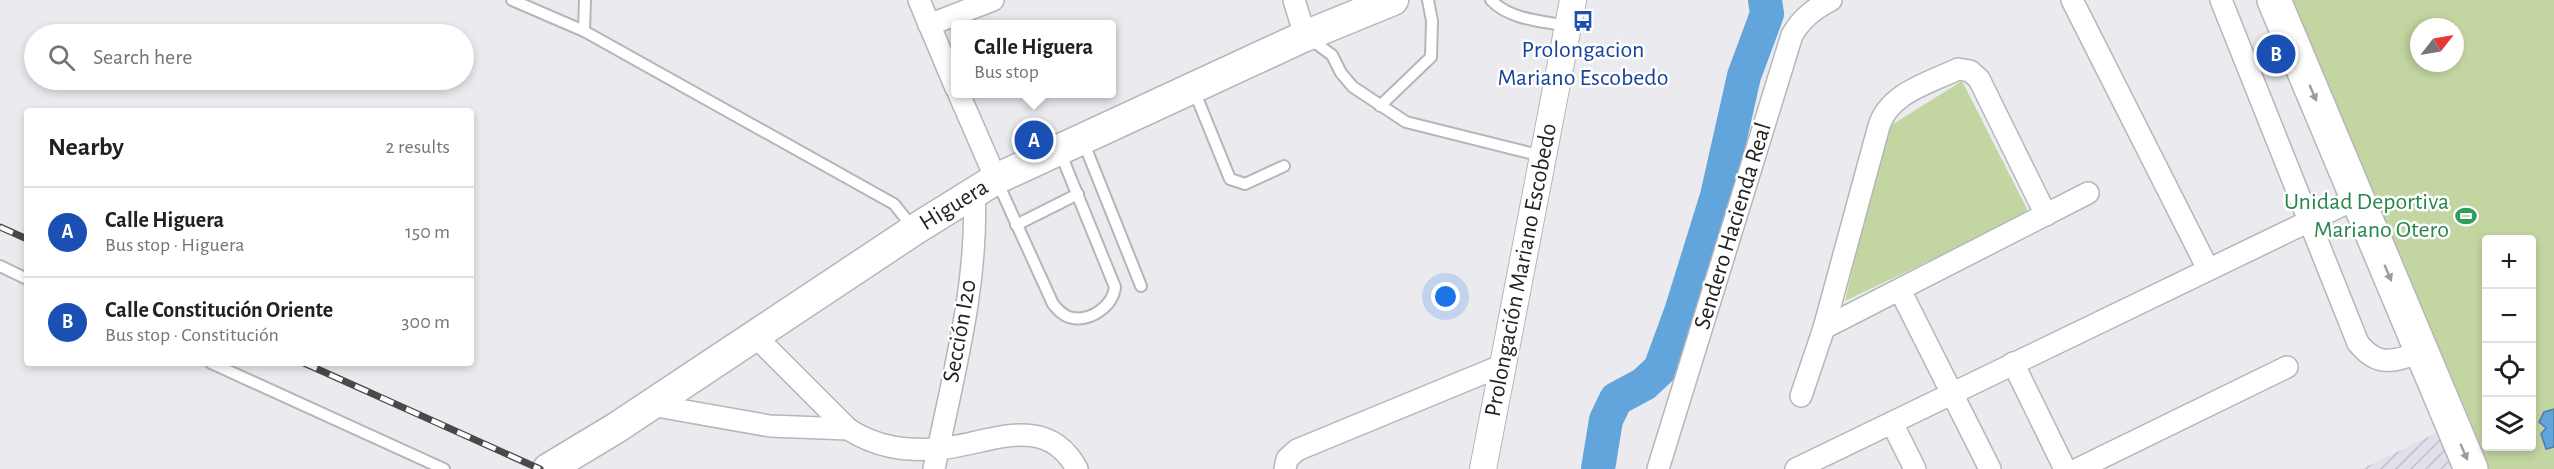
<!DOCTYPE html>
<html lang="en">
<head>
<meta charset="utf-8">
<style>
  body { margin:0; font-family:"Alegreya Sans",sans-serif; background:#f6f6f6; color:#202124 }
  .controls { position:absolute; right:18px; bottom:18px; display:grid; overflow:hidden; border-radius:6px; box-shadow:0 3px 9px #0003 }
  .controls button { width:54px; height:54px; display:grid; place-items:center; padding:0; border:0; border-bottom:2px solid #e0e0e0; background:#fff; color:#202124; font:30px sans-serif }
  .compass { position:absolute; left:2410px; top:18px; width:54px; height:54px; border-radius:50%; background:#fff; box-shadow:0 3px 9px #0003; rotate:59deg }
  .you { position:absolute; left:1446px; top:297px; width:21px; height:21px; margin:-15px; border:4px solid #fff; border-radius:50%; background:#1a73e8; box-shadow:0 0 0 9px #1a73e833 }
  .badge { display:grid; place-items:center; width:39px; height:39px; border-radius:50%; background:#7c3aed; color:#fff; font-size:20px; font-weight:700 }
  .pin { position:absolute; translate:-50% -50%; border:3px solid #fff; box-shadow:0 2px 6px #0006 }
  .popup { position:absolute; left:951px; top:20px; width:165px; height:78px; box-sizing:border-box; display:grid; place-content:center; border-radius:6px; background:#fff; filter:drop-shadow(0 2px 4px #0005); font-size:20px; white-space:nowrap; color:#757577 }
  .popup b { font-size:22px; color:#202124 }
  .popup::after { content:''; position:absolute; left:50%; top:100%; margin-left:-12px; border:12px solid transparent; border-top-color:#fff }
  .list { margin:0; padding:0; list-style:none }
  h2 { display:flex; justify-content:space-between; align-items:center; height:78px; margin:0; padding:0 24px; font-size:26px }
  h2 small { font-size:20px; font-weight:400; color:#757577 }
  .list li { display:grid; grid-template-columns:39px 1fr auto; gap:18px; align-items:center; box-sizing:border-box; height:90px; padding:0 24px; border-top:2px solid #e0e0e0 }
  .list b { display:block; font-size:22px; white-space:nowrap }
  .list p { margin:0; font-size:20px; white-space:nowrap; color:#757577 }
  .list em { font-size:20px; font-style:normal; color:#757577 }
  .icon { flex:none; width:33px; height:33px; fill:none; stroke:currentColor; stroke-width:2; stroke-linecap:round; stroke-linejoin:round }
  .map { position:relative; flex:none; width:2554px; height:469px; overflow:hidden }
  .search { position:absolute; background:#fff; box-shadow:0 3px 9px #0003; left:24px; top:24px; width:450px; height:66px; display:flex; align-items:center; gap:15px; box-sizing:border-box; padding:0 21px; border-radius:33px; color:#757577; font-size:22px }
  .panel { position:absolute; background:#fff; box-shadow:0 3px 9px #0003; left:24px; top:108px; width:450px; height:258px; border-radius:6px }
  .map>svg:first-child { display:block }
  .industrial { fill:url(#industrial-furrows) }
  .green { fill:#c3d5a1; fill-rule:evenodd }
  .water { fill:#62a5dc; stroke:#4f7ea4; stroke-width:1.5 }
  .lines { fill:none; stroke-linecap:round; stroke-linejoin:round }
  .river { stroke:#62a5dc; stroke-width:34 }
  .service-casing { stroke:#b6b6ba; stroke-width:14 }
  .minor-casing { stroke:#b6b6ba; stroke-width:24 }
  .tertiary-casing { stroke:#b6b6ba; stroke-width:28 }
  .secondary-casing { stroke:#b6b6ba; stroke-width:33 }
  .primary-casing { stroke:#b6b6ba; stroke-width:36 }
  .service { stroke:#fff; stroke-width:10 }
  .minor { stroke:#fff; stroke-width:21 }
  .tertiary { stroke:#fff; stroke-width:26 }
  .secondary { stroke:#fff; stroke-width:30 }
  .primary { stroke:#fff; stroke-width:33 }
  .rail-casing { stroke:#49494a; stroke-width:7 }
  .rail { stroke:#fff; stroke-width:4.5; stroke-dasharray:14; stroke-linecap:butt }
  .oneway { fill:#9c9c9c }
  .labels { text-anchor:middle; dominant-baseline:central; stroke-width:5; stroke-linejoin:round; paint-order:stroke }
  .transit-label { font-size:24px; fill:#164399; stroke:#fff }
  .leisure-label { font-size:24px; fill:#27864d; stroke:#fff; text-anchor:end }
  .street-label { font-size:24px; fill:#222223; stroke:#fff }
</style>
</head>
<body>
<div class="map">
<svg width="2554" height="469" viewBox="0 0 2554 469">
  <defs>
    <pattern id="industrial-furrows" width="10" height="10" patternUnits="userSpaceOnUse" patternTransform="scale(1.5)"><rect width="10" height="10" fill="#e0dfea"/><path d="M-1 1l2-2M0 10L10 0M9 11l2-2" fill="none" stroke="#c0bfc8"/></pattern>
  </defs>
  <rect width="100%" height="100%" fill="#ebebef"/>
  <path class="industrial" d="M2440,431L2456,469H2362Z"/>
  <g class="green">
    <path d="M2291,0H2554V469H2483ZM2419,27H2455V63H2419ZM2486,240H2532V446H2486Z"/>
    <path d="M1962,81L2029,213L1845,301L1885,129Z"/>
  </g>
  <path class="water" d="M2554,409V447L2546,449L2541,434L2546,428L2539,422L2544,412Z"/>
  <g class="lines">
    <path class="river" d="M1598,469L1606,420L1616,399L1644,384L1660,369L1681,312L1717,196L1744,76L1767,14L1765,0"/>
    <defs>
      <g id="service">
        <path d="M512,0L584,31L894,204L914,229"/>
        <path d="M1491,0C1510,20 1542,21 1568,26"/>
        <path d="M584,31L585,0"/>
        <path d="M1310,39L1332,55L1341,73L1353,87L1406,122L1542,156"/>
        <path d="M1193,88L1230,179L1245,184L1284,166"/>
        <path d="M1380,106L1431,57L1432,21L1428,0"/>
        <path d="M1083,141L1141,286"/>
        <path d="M997,181L1053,304C1058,310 1064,317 1073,318C1091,321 1113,306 1115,287L1060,152"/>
        <path d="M1016,225L1078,194"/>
        <path d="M0,266L27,279"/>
        <path d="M211,363L444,469"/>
      </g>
      <g id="minor">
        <path d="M919,0L956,88"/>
        <path d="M1294,0L1305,36"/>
        <path d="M2072,0L2208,269"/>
        <path d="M2221,0L2358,343C2379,369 2393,360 2422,353"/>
        <path d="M929,25L993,0"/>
        <path d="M959,94L996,179"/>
        <path d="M1900,290L1990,469"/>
        <path d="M1824,328L2088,193"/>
        <path d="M755,336L848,429C876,447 904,451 936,449C985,446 1045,409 1077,469"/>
        <path d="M2013,363L2065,469"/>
        <path d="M1801,396L1824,328L1879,126C1889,93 1929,83 1958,69L1970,71L1979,79L2046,215"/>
        <path d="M651,405L770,426L848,429"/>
        <path d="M1892,423L1915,469"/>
        <path d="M934,469C952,380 979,283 974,192"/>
        <path d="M1285,469L1287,459L1297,450L1503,365"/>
        <path d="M1658,469L1792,35C1802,18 1814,9 1831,0"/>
        <path d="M1796,469L2357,198"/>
        <path d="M2078,469L2287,367"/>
      </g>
      <path id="tertiary" d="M1483,469L1573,0"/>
      <path id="secondary" d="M548,469L616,428L914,230L996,179L1305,36L1393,0"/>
      <path id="primary" d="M2274,0L2471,469"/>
    </defs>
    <use href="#service" class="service-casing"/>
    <use href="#minor" class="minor-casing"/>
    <use href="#tertiary" class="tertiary-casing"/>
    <use href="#secondary" class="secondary-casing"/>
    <use href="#primary" class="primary-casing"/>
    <use href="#service" class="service"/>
    <use href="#minor" class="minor"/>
    <use href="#tertiary" class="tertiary"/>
    <use href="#secondary" class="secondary"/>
    <use href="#primary" class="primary"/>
    <defs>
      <g id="rail">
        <path d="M0,227L27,239"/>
        <path d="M304,363L540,469"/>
      </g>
    </defs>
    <use href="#rail" class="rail-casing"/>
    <use href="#rail" class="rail"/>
  </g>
  <defs><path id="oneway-solid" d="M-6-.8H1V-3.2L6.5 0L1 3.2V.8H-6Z" transform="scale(1.5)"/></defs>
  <g class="oneway">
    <use href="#oneway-solid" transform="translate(2313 93) rotate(67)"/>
    <use href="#oneway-solid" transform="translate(2388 273) rotate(67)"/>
    <use href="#oneway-solid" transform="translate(2464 452) rotate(67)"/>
  </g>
  <defs>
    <symbol id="bus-bare" viewBox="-9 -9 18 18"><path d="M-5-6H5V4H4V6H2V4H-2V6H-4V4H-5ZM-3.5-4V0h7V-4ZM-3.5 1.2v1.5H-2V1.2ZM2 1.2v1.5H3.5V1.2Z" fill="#1a4fb4" stroke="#fff" stroke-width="2.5" paint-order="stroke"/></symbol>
    <symbol id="stadium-bare" viewBox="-9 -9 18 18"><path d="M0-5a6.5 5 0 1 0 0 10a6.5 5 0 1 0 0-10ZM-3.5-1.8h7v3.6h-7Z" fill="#2e9e5b" stroke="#fff" stroke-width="2.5" paint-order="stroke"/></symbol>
  </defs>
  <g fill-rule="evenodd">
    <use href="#bus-bare" x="1568" y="6" width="30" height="30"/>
    <use href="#stadium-bare" x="2451" y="201" width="30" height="30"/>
  </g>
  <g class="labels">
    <g class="transit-label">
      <text x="1583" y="50">Prolongacion<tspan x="1583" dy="28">Mariano Escobedo</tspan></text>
    </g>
    <g class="leisure-label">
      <text x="2449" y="202">Unidad Deportiva<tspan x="2449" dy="28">Mariano Otero</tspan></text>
    </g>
    <g class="street-label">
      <text transform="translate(954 205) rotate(-32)">Higuera</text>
      <text transform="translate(1733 226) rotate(-73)">Sendero Hacienda Real</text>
      <text transform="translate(1521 270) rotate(-79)">Prolongación Mariano Escobedo</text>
      <text transform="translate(960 331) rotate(-80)">Sección I20</text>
    </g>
  </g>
</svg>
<div class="controls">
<button>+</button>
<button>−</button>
<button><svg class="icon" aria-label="locate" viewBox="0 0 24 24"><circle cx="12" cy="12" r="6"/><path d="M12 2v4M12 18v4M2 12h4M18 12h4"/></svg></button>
<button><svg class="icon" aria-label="layers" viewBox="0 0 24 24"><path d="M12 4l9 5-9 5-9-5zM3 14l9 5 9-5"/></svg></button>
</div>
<svg class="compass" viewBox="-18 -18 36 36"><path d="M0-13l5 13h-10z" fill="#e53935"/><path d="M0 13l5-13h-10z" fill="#757577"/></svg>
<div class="you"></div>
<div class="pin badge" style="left:1034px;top:140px;background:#1a4fb4">A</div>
<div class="popup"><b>Calle Higuera</b>Bus stop</div>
<div class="pin badge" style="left:2276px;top:54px;background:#1a4fb4">B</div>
<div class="search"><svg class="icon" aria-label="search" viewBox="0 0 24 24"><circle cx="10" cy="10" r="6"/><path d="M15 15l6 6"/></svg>Search here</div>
<section class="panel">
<h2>Nearby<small>2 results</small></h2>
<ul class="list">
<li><span class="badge" style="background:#1a4fb4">A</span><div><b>Calle Higuera</b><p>Bus stop · Higuera</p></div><em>150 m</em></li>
<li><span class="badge" style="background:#1a4fb4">B</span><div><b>Calle Constitución Oriente</b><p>Bus stop · Constitución</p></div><em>300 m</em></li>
</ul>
</section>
</div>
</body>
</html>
